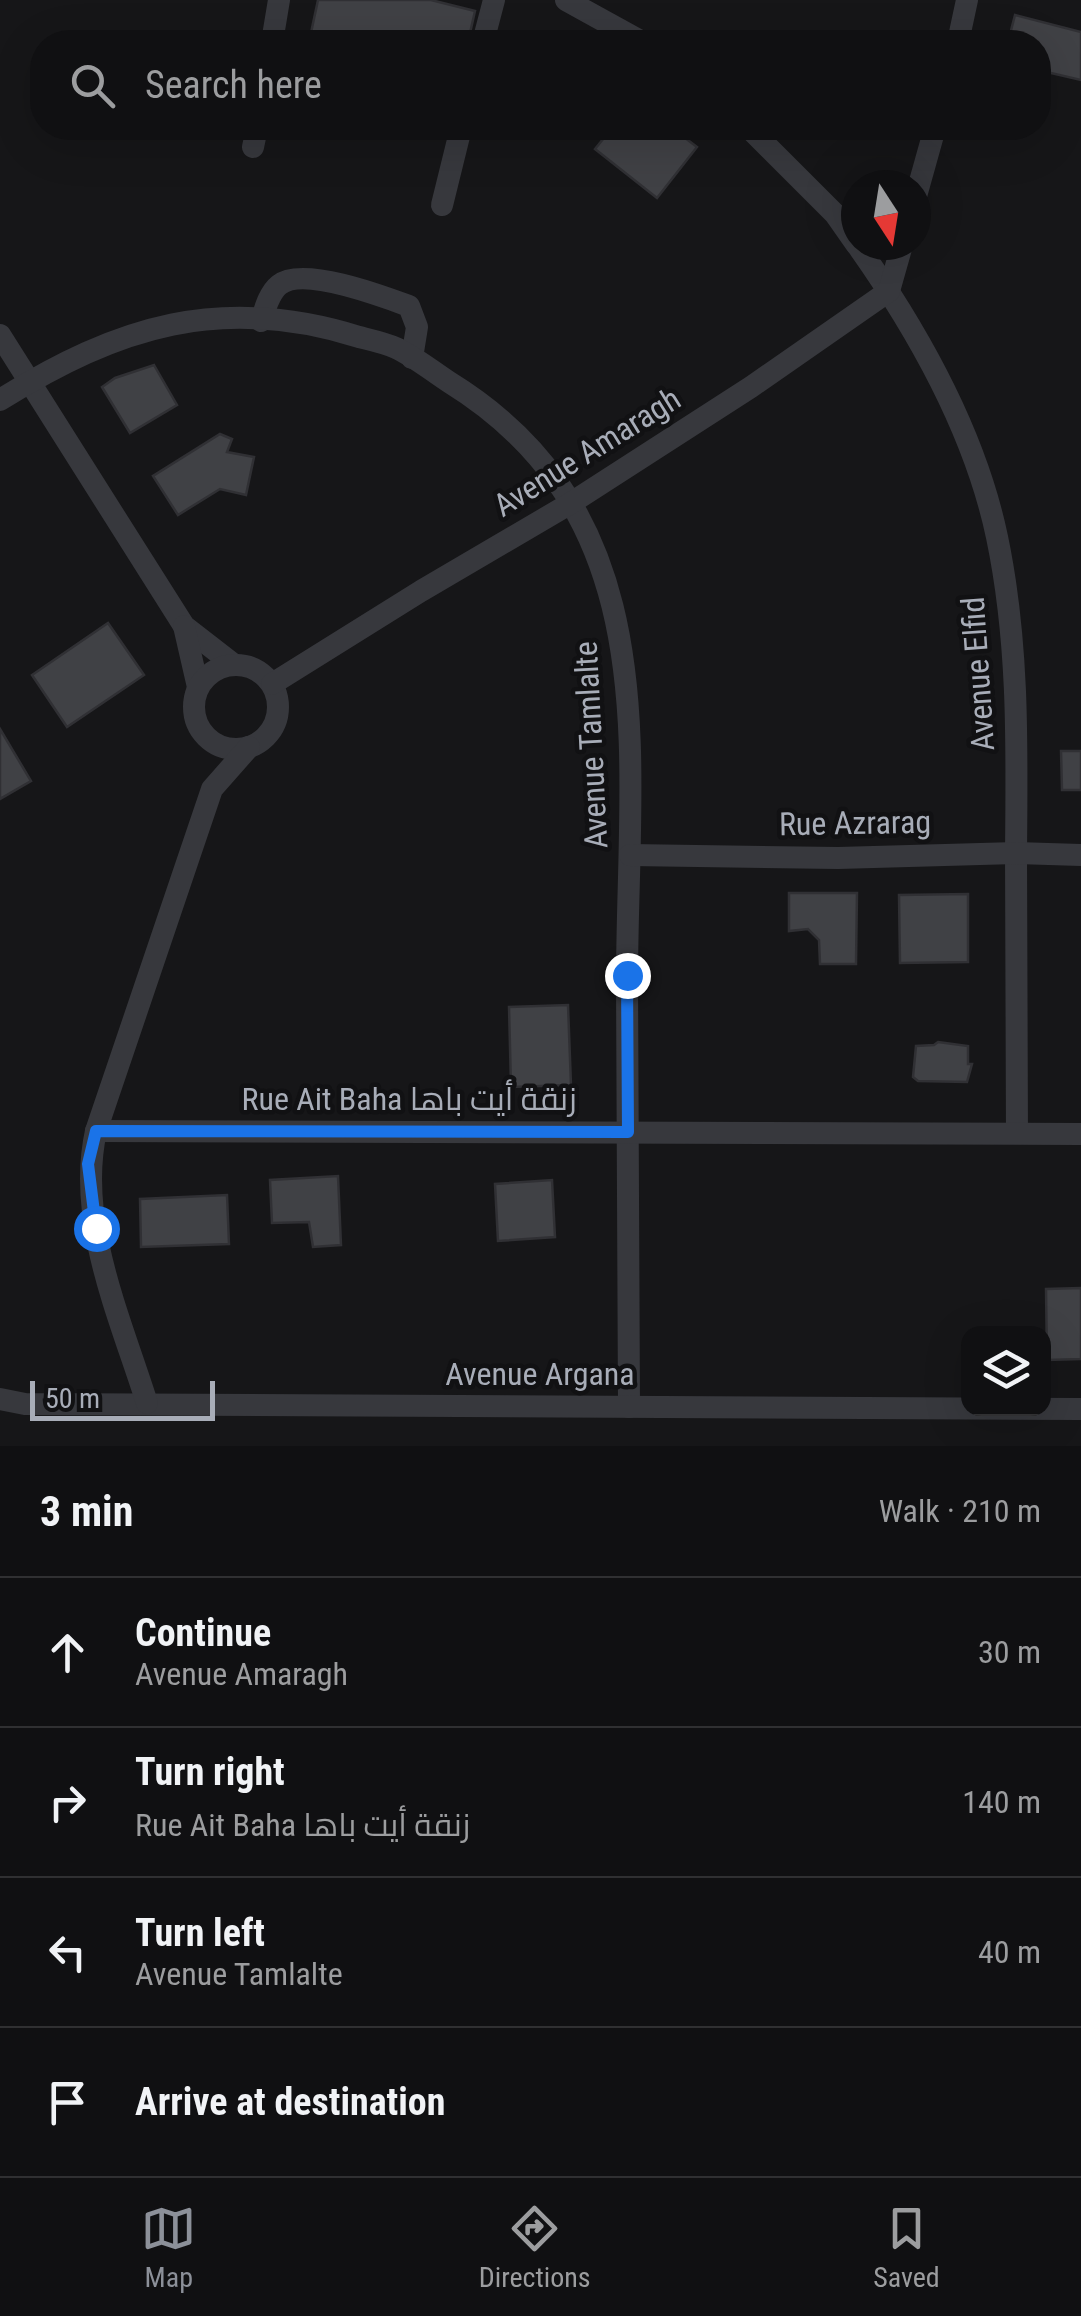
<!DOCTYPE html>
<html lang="en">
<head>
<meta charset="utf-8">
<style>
  body { margin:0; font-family:"Roboto Condensed",Cairo,sans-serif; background:#1e1e20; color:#f1f3f6 }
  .controls { position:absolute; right:30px; bottom:30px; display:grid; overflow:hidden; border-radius:20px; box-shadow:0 10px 40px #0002 }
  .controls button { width:90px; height:90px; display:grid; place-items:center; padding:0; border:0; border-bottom:2px solid #303032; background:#101012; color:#f1f3f6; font:50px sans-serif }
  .compass { position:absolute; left:841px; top:170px; width:90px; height:90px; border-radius:50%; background:#101012; box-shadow:0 10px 40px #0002; rotate:168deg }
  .scale { position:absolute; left:30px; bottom:25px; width:185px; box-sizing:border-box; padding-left:10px; border:5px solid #a8adb8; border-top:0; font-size:28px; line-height:35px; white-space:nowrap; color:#a8adb8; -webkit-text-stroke:8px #111113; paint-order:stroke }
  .stop { position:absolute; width:30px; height:30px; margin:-22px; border:8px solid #1a73e8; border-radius:50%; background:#fff }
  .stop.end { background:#1a73e8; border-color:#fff; box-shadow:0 2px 10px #0008 }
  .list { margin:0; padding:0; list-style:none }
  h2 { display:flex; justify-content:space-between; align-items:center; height:130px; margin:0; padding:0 40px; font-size:42px }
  h2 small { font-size:32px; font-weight:400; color:#9c9d9f }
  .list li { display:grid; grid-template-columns:65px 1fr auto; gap:30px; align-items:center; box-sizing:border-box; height:150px; padding:0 40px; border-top:2px solid #303032 }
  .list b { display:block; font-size:38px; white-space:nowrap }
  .list p { margin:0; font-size:32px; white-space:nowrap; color:#9c9d9f }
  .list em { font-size:32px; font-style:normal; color:#9c9d9f }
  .icon { flex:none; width:55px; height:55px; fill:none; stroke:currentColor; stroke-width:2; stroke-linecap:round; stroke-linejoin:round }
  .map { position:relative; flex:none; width:1081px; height:1446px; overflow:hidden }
  .search { position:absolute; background:#101012; box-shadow:0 10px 40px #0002; left:30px; right:30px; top:30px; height:110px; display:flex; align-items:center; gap:25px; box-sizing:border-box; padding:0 35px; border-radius:40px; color:#9c9d9f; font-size:38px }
  .sheet { height:730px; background:#101012 }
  nav { display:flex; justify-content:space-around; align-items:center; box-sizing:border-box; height:140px; border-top:2px solid #303032; background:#101012; font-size:28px; color:#9c9d9f }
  nav a { display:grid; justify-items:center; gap:5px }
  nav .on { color:#8c9099 }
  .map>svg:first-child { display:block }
  .building { fill:#404145; stroke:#303034; stroke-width:2.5 }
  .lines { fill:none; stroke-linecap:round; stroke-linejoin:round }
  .minor { stroke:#37383d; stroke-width:22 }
  .route { stroke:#1a73e8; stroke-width:12 }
  .labels { text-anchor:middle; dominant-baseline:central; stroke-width:9; stroke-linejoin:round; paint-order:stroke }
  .street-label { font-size:32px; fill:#a8adb8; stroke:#111113 }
</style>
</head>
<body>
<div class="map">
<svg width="1081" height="1446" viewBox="0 0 1081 1446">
  <rect width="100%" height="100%" fill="#161618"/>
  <g class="building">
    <path d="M318,0H431L475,11L468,42H309Z"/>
    <path d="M1015,15L1081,32V80L1038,70V42H1008Z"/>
    <path d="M612,128H672L697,147L657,198L595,149Z"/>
    <path d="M154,365L177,405L130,433L102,387L115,378Z"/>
    <path d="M220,434L232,439L227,452L254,457L246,495L220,489L178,515L153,476Z"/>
    <path d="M108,623L144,675L67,727L32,675Z"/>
    <path d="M0,729L31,781L0,799Z"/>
    <path d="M1061,751H1081V790H1062Z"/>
    <path d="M789,893H857L856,964H820L819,940L808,929L789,931Z"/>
    <path d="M968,894V962L900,963L899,895Z"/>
    <path d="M568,1005L571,1085L511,1087L509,1007Z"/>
    <path d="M938,1042L968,1046V1064H972L967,1082L918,1081L913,1077L916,1046L934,1045Z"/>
    <path d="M338,1176L341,1245L313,1247L309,1222L272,1223L270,1180Z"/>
    <path d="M552,1180L555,1237L498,1241L495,1184Z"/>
    <path d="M227,1195L229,1244L141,1247L140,1199Z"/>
    <path d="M1081,1288V1359L1047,1360L1046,1289Z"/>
  </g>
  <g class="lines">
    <g class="minor">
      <path d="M566,0L642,42"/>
      <path d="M272,42L279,0"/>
      <path d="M483,42L494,0"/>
      <path d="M958,42L967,0"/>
      <path d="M749,128L835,214L856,244"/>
      <path d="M253,147L257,128"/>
      <path d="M916,196L935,128"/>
      <path d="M442,205L461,128"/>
      <path d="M857,245C918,331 975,432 997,537C1019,642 1017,747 1016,853C1016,947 1016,1040 1017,1133"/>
      <path d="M261,321C265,309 269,293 279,285C302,266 382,296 409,306L417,327L412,358"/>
      <path d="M0,335L184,626L233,664"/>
      <path d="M0,400C118,326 221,294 359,337C371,340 385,343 396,348C415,357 432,371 449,382C671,519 627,759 627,981C627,1123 628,1265 629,1407"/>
      <path d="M184,626L198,687"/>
      <circle cx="236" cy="707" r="42"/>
      <path d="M272,684L421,591L571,503L751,387L889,291L902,245"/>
      <path d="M630,855L838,858L1016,853L1081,855"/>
      <path d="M96,1131L1081,1134"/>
      <path d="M0,1399L25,1404L1081,1409"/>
      <path d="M147,1403C120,1317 76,1221 96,1131L212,789L249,747"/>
    </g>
  </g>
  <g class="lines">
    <path class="route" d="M96,1228L88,1164L96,1131L628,1132L627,975"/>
  </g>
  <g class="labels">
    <g class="street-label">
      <text transform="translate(587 452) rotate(-32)">Avenue Amaragh</text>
      <text transform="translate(978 674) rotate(-94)">Avenue Elfid</text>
      <text transform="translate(591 745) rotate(-93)">Avenue Tamlalte</text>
      <text transform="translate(855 823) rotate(-1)">Rue Azrarag</text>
      <text x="409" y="1099">Rue Ait Baha زنقة أيت باها</text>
      <text x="540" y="1374">Avenue Argana</text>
    </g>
  </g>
</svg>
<div class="controls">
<button><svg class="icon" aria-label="layers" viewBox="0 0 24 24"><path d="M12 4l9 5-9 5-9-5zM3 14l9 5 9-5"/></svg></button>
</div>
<svg class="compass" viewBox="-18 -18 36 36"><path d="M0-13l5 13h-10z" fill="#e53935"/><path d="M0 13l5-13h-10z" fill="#9c9d9f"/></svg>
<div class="scale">50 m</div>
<div class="stop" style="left:96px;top:1228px"></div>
<div class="stop end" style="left:627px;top:975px"></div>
<div class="search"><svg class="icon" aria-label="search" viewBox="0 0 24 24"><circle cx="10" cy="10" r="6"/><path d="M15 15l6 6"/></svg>Search here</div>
</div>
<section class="sheet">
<h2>3 min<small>Walk · 210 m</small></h2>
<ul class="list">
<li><svg class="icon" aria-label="ahead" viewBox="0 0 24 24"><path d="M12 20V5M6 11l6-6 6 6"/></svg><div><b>Continue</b><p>Avenue Amaragh</p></div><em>30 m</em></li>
<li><svg class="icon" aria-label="right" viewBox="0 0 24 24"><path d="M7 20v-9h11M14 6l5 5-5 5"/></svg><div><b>Turn right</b><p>Rue Ait Baha زنقة أيت باها</p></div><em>140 m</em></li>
<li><svg class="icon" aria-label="left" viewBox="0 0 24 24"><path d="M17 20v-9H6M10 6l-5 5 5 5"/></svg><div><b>Turn left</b><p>Avenue Tamlalte</p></div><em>40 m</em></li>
<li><svg class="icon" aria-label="arrive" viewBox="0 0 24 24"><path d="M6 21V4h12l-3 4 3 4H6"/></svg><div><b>Arrive at destination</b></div></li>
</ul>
</section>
<nav>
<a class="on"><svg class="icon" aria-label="map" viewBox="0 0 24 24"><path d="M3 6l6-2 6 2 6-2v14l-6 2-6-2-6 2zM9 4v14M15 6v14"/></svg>Map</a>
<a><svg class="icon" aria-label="directions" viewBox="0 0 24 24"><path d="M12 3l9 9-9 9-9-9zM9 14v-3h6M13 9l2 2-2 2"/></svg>Directions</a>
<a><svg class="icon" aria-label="saved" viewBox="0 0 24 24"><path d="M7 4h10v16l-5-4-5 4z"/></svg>Saved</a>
</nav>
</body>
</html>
